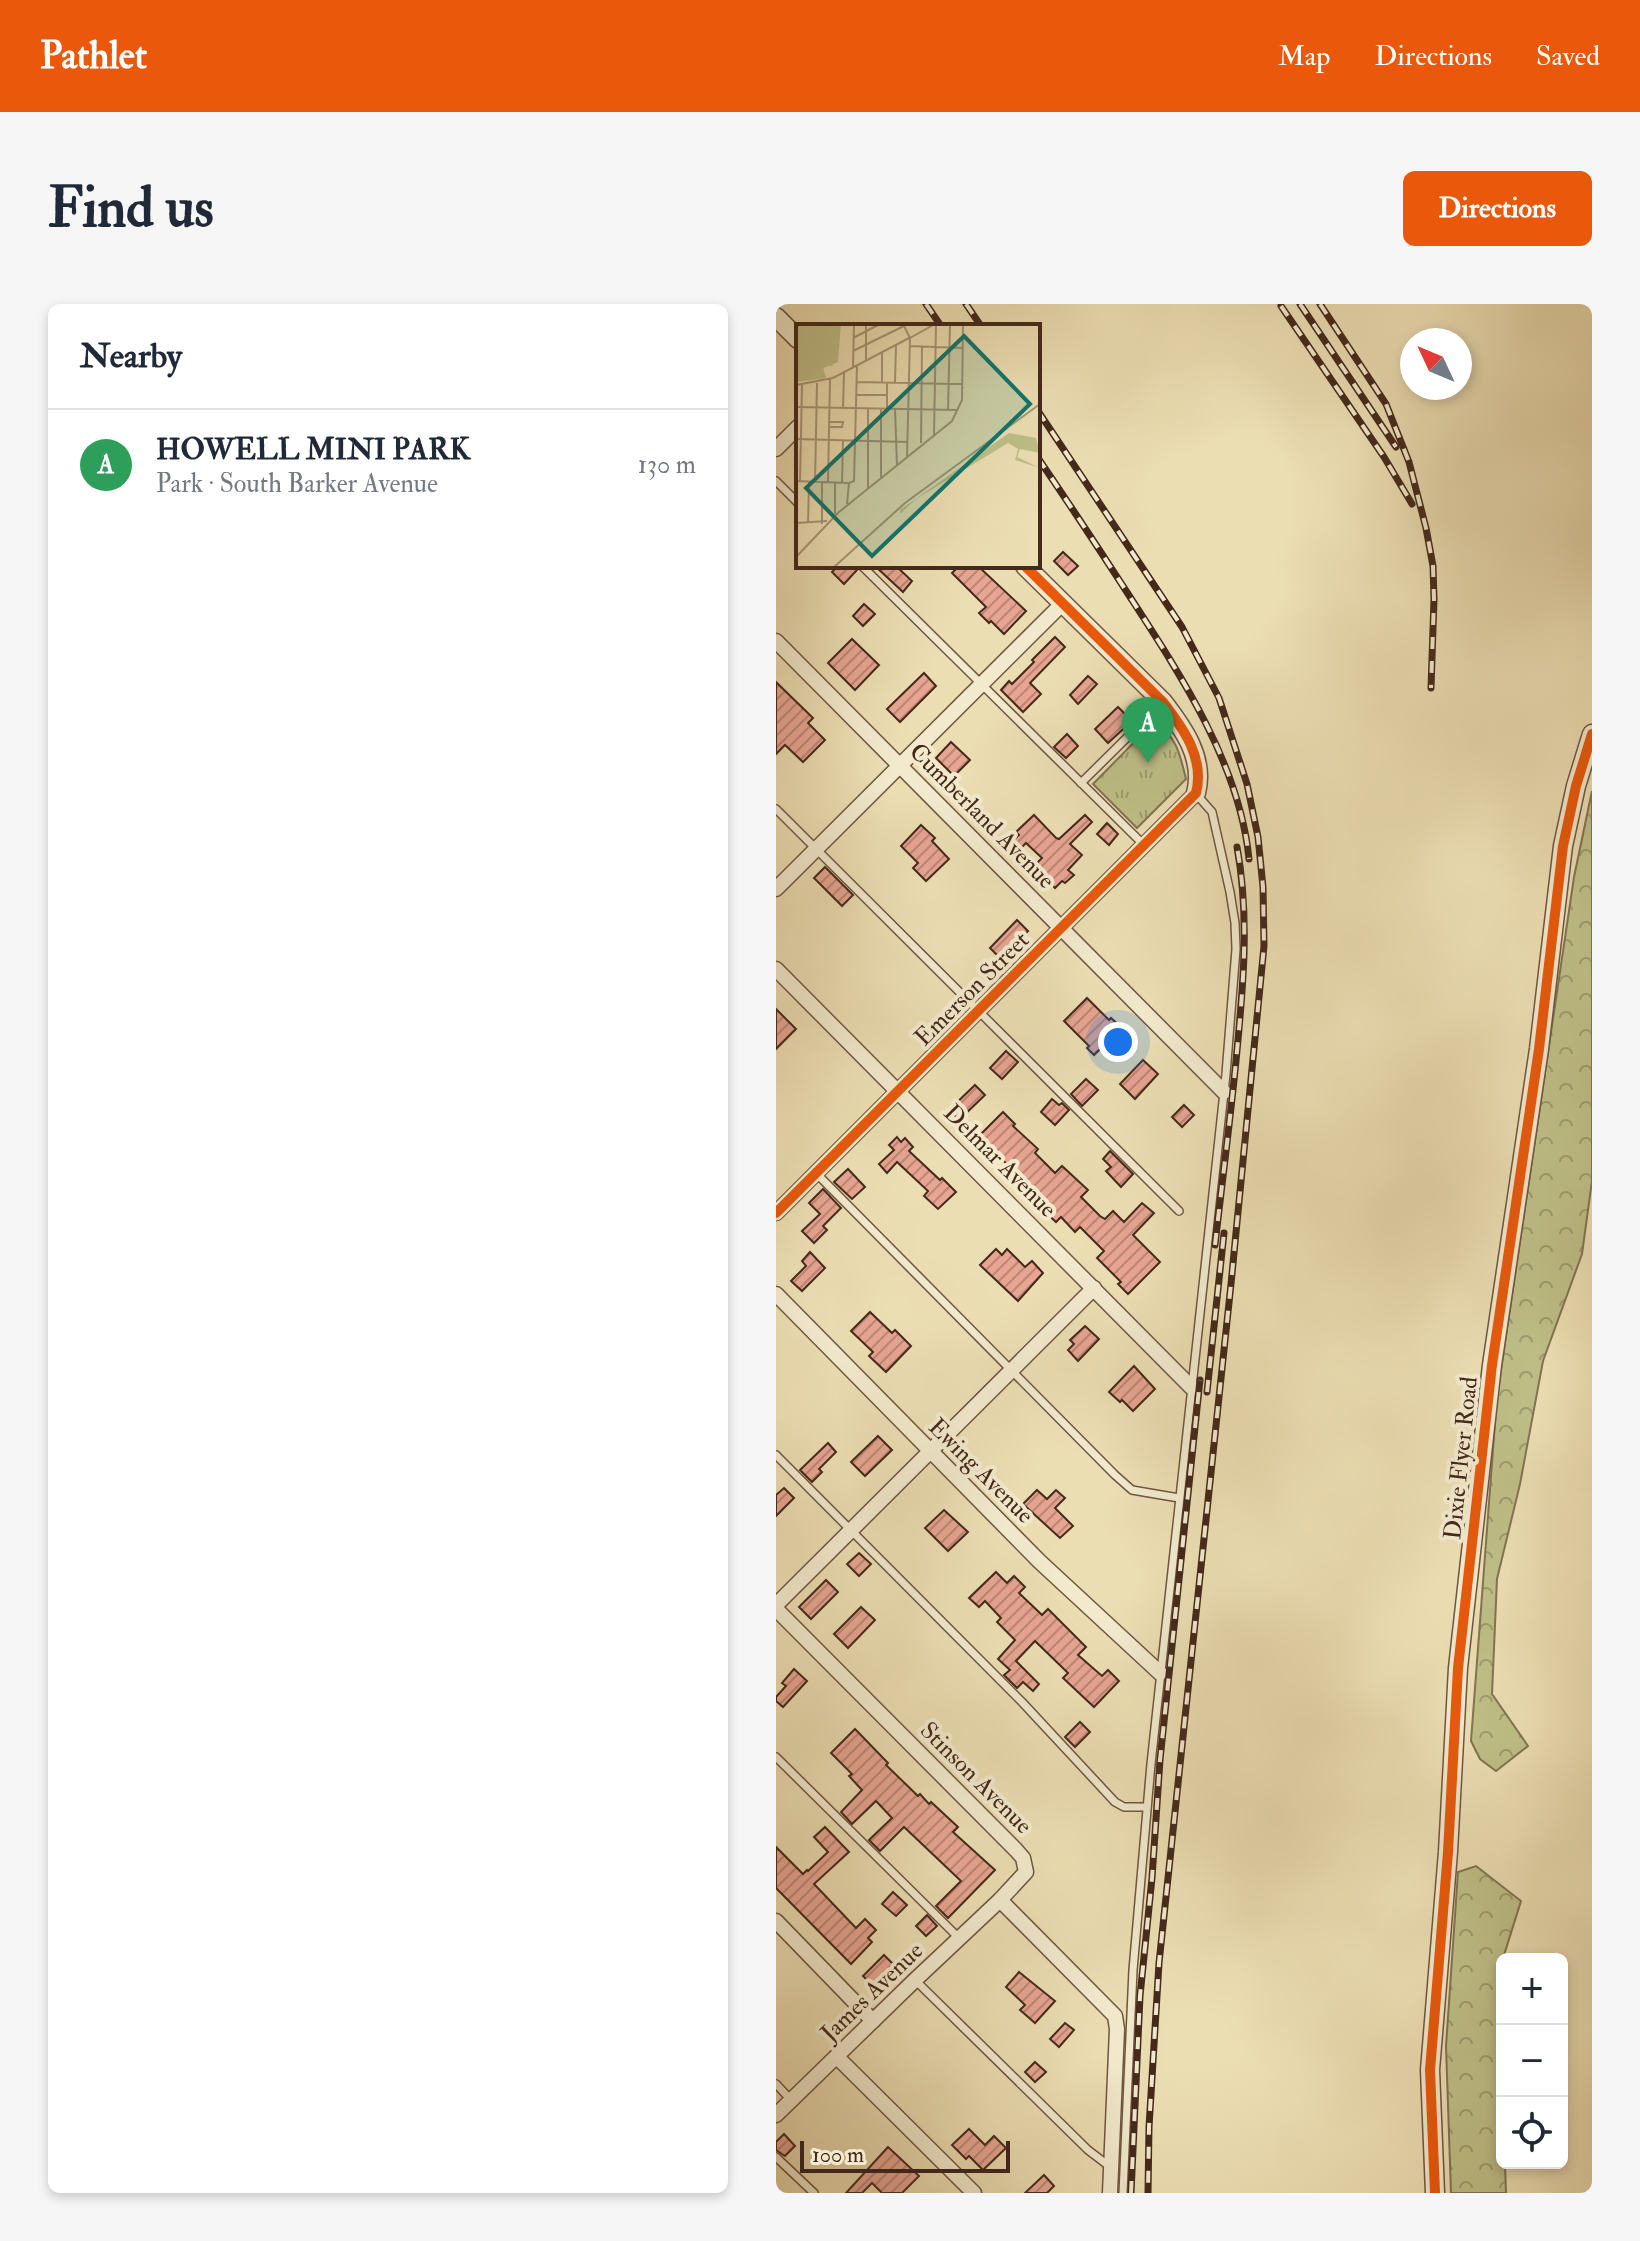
<!DOCTYPE html>
<html lang="en">
<head>
<meta charset="utf-8">
<style>
  body { margin:0; font-family:"IM FELL Double Pica",serif; background:#f6f6f7; color:#1f2937 }
  .controls { position:absolute; right:24px; bottom:24px; display:grid; overflow:hidden; border-radius:12px; box-shadow:0 4px 12px #0003 }
  .controls button { width:72px; height:72px; display:grid; place-items:center; padding:0; border:0; border-bottom:2px solid #e0e1e3; background:#fff; color:#1f2937; font:40px sans-serif }
  .compass { position:absolute; left:624px; top:24px; width:72px; height:72px; border-radius:50%; background:#fff; box-shadow:0 4px 12px #0003; rotate:314deg }
  .scale { position:absolute; left:24px; bottom:20px; width:210px; box-sizing:border-box; padding-left:8px; border:4px solid #44291b; border-top:0; font-size:22px; line-height:28px; white-space:nowrap; color:#44291b; -webkit-text-stroke:6px #f3eace; paint-order:stroke }
  .you { position:absolute; left:342px; top:738px; width:28px; height:28px; margin:-20px; border:6px solid #fff; border-radius:50%; background:#1a73e8; box-shadow:0 0 0 12px #1a73e833 }
  .badge { display:grid; place-items:center; width:52px; height:52px; border-radius:50%; background:#ea580c; color:#fff; font-size:26px; font-weight:700 }
  .pin { position:absolute; translate:-50% -66px; filter:drop-shadow(0 2px 4px #0008) }
  .pin::after { content:''; position:absolute; top:42px; width:28px; height:24px; background:inherit; clip-path:polygon(0 0,100% 0,50% 100%) }
  .list { margin:0; padding:0; list-style:none }
  h2 { display:flex; justify-content:space-between; align-items:center; height:104px; margin:0; padding:0 32px; font-size:34px }
  h2 small { font-size:26px; font-weight:400; color:#747a83 }
  .list li { display:grid; grid-template-columns:52px 1fr auto; gap:24px; align-items:center; box-sizing:border-box; height:112px; padding:0 32px; border-top:2px solid #e0e1e3 }
  .list b { display:block; font-size:30px; white-space:nowrap }
  .list p { margin:0; font-size:26px; white-space:nowrap; color:#747a83 }
  .list em { font-size:26px; font-style:normal; color:#747a83 }
  .icon { flex:none; width:44px; height:44px; fill:none; stroke:currentColor; stroke-width:2; stroke-linecap:round; stroke-linejoin:round }
  .map { position:relative; flex:none; width:816px; height:1889px; overflow:hidden; border-radius:12px }
  header { display:flex; align-items:center; gap:48px; box-sizing:border-box; height:112px; padding:0 40px; background:#ea580c; color:#fff }
  header strong { font-size:38px }
  nav { display:flex; gap:44px; margin-inline-start:auto; font-size:28px }
  .intro { display:flex; align-items:center; justify-content:space-between; box-sizing:border-box; height:192px; padding:0 48px }
  h1 { margin:0; font-size:56px }
  .button { padding:20px 36px; border-radius:12px; background:#ea580c; color:#fff; font-size:28px; font-weight:700 }
  main { display:flex; gap:48px; padding:0 48px }
  aside { flex:1; background:#fff; border-radius:12px; box-shadow:0 4px 12px #0003 }
  .map>svg:first-child { display:block }
  .grass { fill:url(#grass-tufts); stroke:#827452; stroke-width:2 }
  .forest { fill:url(#forest-crowns); stroke:#827452; stroke-width:2 }
  .building { fill:url(#building-hatch); stroke:#44291b; stroke-width:2 }
  .lines { fill:none; stroke-linecap:round; stroke-linejoin:round }
  .service-casing { stroke:#6e5641; stroke-width:10 }
  .minor-casing { stroke:#6e5641; stroke-width:17 }
  .tertiary-casing { stroke:#6e5641; stroke-width:21 }
  .service { stroke:#f3eace; stroke-width:7 }
  .minor { stroke:#f3eace; stroke-width:14 }
  .tertiary { stroke:#f3eace; stroke-width:18 }
  .rail-casing { stroke:#44291b; stroke-width:7 }
  .rail { stroke:#f3eace; stroke-width:4; stroke-dasharray:12; stroke-linecap:butt }
  .cycleway-casing { stroke:#f3eace; stroke-width:15 }
  .cycleway { stroke:#e8590c; stroke-width:10 }
  .labels { text-anchor:middle; dominant-baseline:central; stroke-width:8; stroke-linejoin:round; paint-order:stroke }
  .street-label { font-size:24px; fill:#44291b; stroke:#f3eace }
  .inset-road { fill:none; stroke:#a99676; stroke-width:2 }
  .view { fill:#0f766e; fill-opacity:0.15; stroke:#0f766e; stroke-width:4 }
  .inset-edge { fill:none; stroke:#44291b; stroke-width:4 }
</style>
</head>
<body>
<header>
<strong>Pathlet</strong>
<nav><a>Map</a><a>Directions</a><a>Saved</a></nav>
</header>
<div class="intro"><h1>Find us</h1><a class="button">Directions</a></div>
<main>
<aside>
<h2>Nearby<small></small></h2>
<ul class="list">
<li><span class="badge" style="background:#2e9e5b">A</span><div><b>HOWELL MINI PARK</b><p>Park · South Barker Avenue</p></div><em>130 m</em></li>
</ul>
</aside>
<div class="map">
<svg width="816" height="1889" viewBox="0 0 816 1889">
  <defs>
    <pattern id="grass-tufts" width="24" height="20" patternUnits="userSpaceOnUse" patternTransform="scale(2)"><rect width="24" height="20" fill="#bfbf88"/><path d="M3 7l-1-3M5 7V3M7 7l1-3M15 17l-1-3M17 17v-4M19 17l1-3" fill="none" stroke="#9d9b6e"/></pattern>
    <pattern id="forest-crowns" width="20" height="18" patternUnits="userSpaceOnUse" patternTransform="scale(2)"><rect width="20" height="18" fill="#bfbf88"/><path d="M2 6a3 3 0 1 1 6 0M12 15a3 3 0 1 1 6 0" fill="none" stroke="#9d9b6e"/></pattern>
    <pattern id="building-hatch" width="6" height="6" patternUnits="userSpaceOnUse" patternTransform="scale(2)"><rect width="6" height="6" fill="#e7a592"/><path d="M-1 1l2-2M0 6l6-6M5 7l2-2" fill="none" stroke="#bd8676"/></pattern>
  </defs>
  <rect width="100%" height="100%" fill="#ecdeb3"/>
  <filter id="stains"><feTurbulence type="fractalNoise" baseFrequency=".0025" numOctaves="4"/><feColorMatrix values="0 0 0 0 .2 0 0 0 0 .09 0 0 0 0 .02 0 0 0 .5 -.17"/></filter>
  <radialGradient id="worn" r=".72"><stop offset=".6" stop-color="#630" stop-opacity="0"/><stop offset="1" stop-color="#630" stop-opacity=".3"/></radialGradient>
  <path class="grass" d="M380,416C402,438 403,447 410,475L361,524L317,480Z"/>
  <g class="forest">
    <path d="M816,487V877L806,950L767,1057L744,1180L721,1275L716,1390L752,1442L720,1467L704,1455L695,1437L721,1093L798,573Z"/>
    <path d="M700,1562L745,1597L724,1664L726,1859H729L730,1889H675L670,1742L682,1568Z"/>
  </g>
  <g class="building">
    <path d="M287,248L302,262L292,271L278,257Z"/>
    <path d="M62,262H80L81,266L68,280L56,268Z"/>
    <path d="M99,262H120L136,277L127,288Z"/>
    <path d="M183,262H202L250,307L228,330L215,317L213,319L203,309L210,303L176,269Z"/>
    <path d="M88,300L99,310L87,322L77,312Z"/>
    <path d="M279,333L289,343L254,379L265,390L247,408L225,386L233,377L236,380L258,358L256,356Z"/>
    <path d="M76,335L103,361L79,386L52,359Z"/>
    <path d="M148,369L160,382L124,418L111,405Z"/>
    <path d="M312,372L321,380L302,400L294,391Z"/>
    <path d="M0,378L37,414L32,419L49,436L27,458L9,441L0,450Z"/>
    <path d="M342,403L356,417L332,439L319,425Z"/>
    <path d="M291,430L302,442L290,454L278,443Z"/>
    <path d="M175,438L194,456L178,472L160,454Z"/>
    <path d="M258,511L280,534L283,535L309,511L316,518L294,540L306,551L292,566L298,571L289,579L286,577L279,584L258,562L266,554L250,539L243,546L235,538L243,531L240,528Z"/>
    <path d="M331,519L342,530L333,541L321,530Z"/>
    <path d="M145,521L159,534L156,537L173,555L150,577L137,564L142,559L125,542Z"/>
    <path d="M49,563L77,591L66,602L38,574Z"/>
    <path d="M241,616L252,627L225,655L214,644Z"/>
    <path d="M311,694L333,716L335,714L346,724L318,751L311,744L313,742L288,717Z"/>
    <path d="M0,705L20,725L0,745Z"/>
    <path d="M230,747L242,758L226,775L214,764Z"/>
    <path d="M367,756L382,770L359,795L344,780Z"/>
    <path d="M310,775L322,786L306,802L295,790Z"/>
    <path d="M199,781L209,791L183,816L173,806Z"/>
    <path d="M276,795L283,801L286,799L293,806L279,821L265,808Z"/>
    <path d="M408,801L418,811L406,823L396,813Z"/>
    <path d="M227,808L239,820L237,822L262,845L259,849L279,869L286,862L312,886L305,893L324,912L329,915L337,907L348,918L366,899L378,909L357,931L384,958L352,990L342,980L345,978L321,954L328,947L304,923L299,928L285,913L280,918L254,894L257,890L243,876L246,873L201,834Z"/>
    <path d="M121,833L125,838L129,834L137,843L133,847L164,876L166,874L180,888L162,905L148,892L152,887L121,858L111,869L103,860L118,846L113,841Z"/>
    <path d="M334,847L357,870L345,883L330,867L335,863L327,855Z"/>
    <path d="M72,865L89,883L76,895L58,878Z"/>
    <path d="M47,885L65,904L47,922L51,926L38,939L26,927L44,910L33,899Z"/>
    <path d="M220,945L226,951L231,945L249,963L256,957L267,969L242,997L204,961Z"/>
    <path d="M34,948L49,964L26,987L15,977L30,962L26,957Z"/>
    <path d="M94,1008L116,1029L119,1026L135,1042L110,1068L93,1052L97,1048L75,1027Z"/>
    <path d="M309,1022L323,1035L302,1057L292,1046L298,1040L294,1036Z"/>
    <path d="M358,1062L379,1085L357,1107L346,1096L344,1098L333,1088Z"/>
    <path d="M102,1132L116,1146L89,1172L75,1158Z"/>
    <path d="M52,1139L60,1148L43,1165L46,1168L36,1178L24,1166Z"/>
    <path d="M8,1184L18,1194L0,1212V1191Z"/>
    <path d="M261,1186L271,1195L280,1186L289,1194L279,1204L297,1222L284,1234L247,1200Z"/>
    <path d="M168,1206L192,1228L172,1247L149,1224Z"/>
    <path d="M83,1249L95,1260L83,1272L71,1260Z"/>
    <path d="M220,1268L231,1279L238,1272L249,1283L243,1289L266,1311L272,1305L310,1343L302,1351L326,1372L332,1366L343,1377L318,1403L287,1374L292,1369L259,1337L240,1357L263,1380L257,1387L247,1378L241,1384L228,1371L234,1366L222,1355L239,1336L221,1318L225,1314L209,1297L203,1303L193,1294Z"/>
    <path d="M50,1276L62,1288L35,1315L23,1303Z"/>
    <path d="M85,1303L99,1316L72,1344L58,1330Z"/>
    <path d="M18,1365L31,1377L7,1403L0,1397V1393L10,1382L6,1379Z"/>
    <path d="M304,1418L314,1428L299,1443L289,1433Z"/>
    <path d="M79,1425L112,1459L110,1461L142,1492L144,1490L153,1500L155,1498L182,1523L177,1528L219,1566L172,1614L160,1602L185,1577L128,1523L104,1547L93,1536L116,1514L100,1497L76,1520L65,1508L86,1486L73,1472L76,1470L55,1449Z"/>
    <path d="M49,1523L73,1548L38,1580L80,1624L89,1615L100,1626L92,1634L96,1638L75,1660L0,1584V1543L27,1570L31,1566L32,1567L52,1548L38,1533Z"/>
    <path d="M117,1588L131,1601L120,1612L106,1600Z"/>
    <path d="M151,1611L161,1622L150,1632L140,1622Z"/>
    <path d="M108,1651L119,1662L98,1683L87,1672Z"/>
    <path d="M243,1668L279,1697L259,1719L244,1706L249,1701L230,1683Z"/>
    <path d="M289,1719L298,1726L283,1743L274,1735Z"/>
    <path d="M259,1758L270,1768L259,1778L249,1768Z"/>
    <path d="M193,1825L209,1841L218,1832L230,1844L207,1866L193,1852L190,1855L176,1841Z"/>
    <path d="M8,1830L19,1842L9,1852L0,1846V1838Z"/>
    <path d="M112,1843L143,1872L126,1889H106L96,1879L86,1889H70Z"/>
    <path d="M268,1871L278,1882L271,1889H249Z"/>
  </g>
  <g class="lines">
    <defs>
      <g id="service">
        <path d="M0,177L22,199"/>
        <path d="M86,262L368,541"/>
        <path d="M305,479L386,399"/>
        <path d="M0,505L403,907"/>
        <path d="M41,870L339,1171L356,1186L403,1194"/>
        <path d="M0,1151L246,1398L339,1498L348,1503H371"/>
        <path d="M0,1453L183,1634"/>
        <path d="M139,1676L312,1846L333,1862"/>
        <path d="M0,1780L15,1796"/>
        <path d="M0,1853L38,1889"/>
        <path d="M347,1889L357,1666L375,1460L450,770L460,645L459,619L454,588L436,508L421,491"/>
      </g>
      <g id="minor">
        <path d="M0,145L22,123"/>
        <path d="M0,337L448,788"/>
        <path d="M0,585L287,299"/>
        <path d="M0,665L415,1083"/>
        <path d="M0,909L420,489"/>
        <path d="M0,990L263,1257L384,1369"/>
        <path d="M0,1301L318,984"/>
        <path d="M0,1305L240,1546L247,1554L250,1568L224,1596L139,1676L0,1811"/>
        <path d="M224,1596L339,1712L341,1725L334,1889"/>
        <path d="M0,1617L97,1717"/>
        <path d="M61,1753L198,1889"/>
      </g>
      <g id="tertiary">
        <path d="M0,13L22,35"/>
        <path d="M249,262L387,398C407,424 429,454 420,489"/>
        <path d="M659,1889L654,1766L672,1548L682,1364L716,1061L763,745L787,542L800,482L816,430"/>
      </g>
    </defs>
    <use href="#service" class="service-casing"/>
    <use href="#minor" class="minor-casing"/>
    <use href="#tertiary" class="tertiary-casing"/>
    <use href="#service" class="service"/>
    <use href="#minor" class="minor"/>
    <use href="#tertiary" class="tertiary"/>
    <defs>
      <g id="rail">
        <path d="M150,0L165,22"/>
        <path d="M190,0L205,22"/>
        <path d="M524,0L620,143"/>
        <path d="M544,0L610,100L633,158L650,224L657,262L658,295L655,384"/>
        <path d="M505,2L608,153L636,200"/>
        <path d="M262,107L406,323L443,394L471,480L482,533L487,583L488,642L455,980L383,1659L373,1823L372,1889"/>
        <path d="M262,154C294,201 325,248 356,296C406,373 464,462 473,555"/>
        <path d="M439,941C446,879 454,818 460,757C467,685 474,614 461,543"/>
        <path d="M431,1088L448,929"/>
        <path d="M355,1889L364,1692L376,1574L384,1456L424,1076"/>
      </g>
    </defs>
    <use href="#rail" class="rail-casing"/>
    <use href="#rail" class="rail"/>
    <defs>
      <g id="cycleway">
        <path d="M0,909L420,489C429,454 407,424 387,398L249,262"/>
        <path d="M659,1889L654,1766L672,1548L682,1364L716,1061L763,745L787,542L800,482L816,430"/>
      </g>
    </defs>
    <use href="#cycleway" class="cycleway-casing"/>
    <use href="#cycleway" class="cycleway"/>
  </g>
  <g class="labels">
    <g class="street-label">
      <text transform="translate(206 512) rotate(45)">Cumberland Avenue</text>
      <text transform="translate(196 685) rotate(-45)">Emerson Street</text>
      <text transform="translate(224 857) rotate(45)">Delmar Avenue</text>
      <text transform="translate(685 1154) rotate(-84)">Dixie Flyer Road</text>
      <text transform="translate(205 1167) rotate(45)">Ewing Avenue</text>
      <text transform="translate(200 1474) rotate(45)">Stinson Avenue</text>
      <text transform="translate(96 1688) rotate(-44)">James Avenue</text>
    </g>
  </g>
  <g transform="translate(20 20)">
    <rect width="244" height="244" fill="#ecdeb3"/>
    <path d="M0,0H45L42,38L27,44L30,54L0,58Z" fill="#bfbf88"/>
    <path d="M213,109L240,114L244,129L224,125L221,133L244,144L219,136L222,125L212,119L120,175L104,190V186Z" fill="#bfbf88"/>
    <path d="M24,0H41L40,36L34,34L37,42H30L21,52L0,57V49L22,44L34,31V19ZM27,21L29,31L21,40L0,46V29Z" fill="#bfbf88"/>
    <path class="inset-road" d="M107,0L114,14L111,133M57,14L84,0M114,14L139,0M113,22L167,24M57,27L110,1M70,37V0M57,43L58,0M60,58L166,60M86,58V29M99,58L100,21M0,61L37,54L113,14M60,71H91M0,83L161,86M47,84L48,49M72,85V164M91,85V58M99,85L101,142M152,86L154,0M34,103H46L47,98H34M138,111L140,0M0,115L111,118M125,119L126,23M85,154V85M0,157L53,159M4,157L6,61M19,158L21,59M32,158L34,55M39,158V190M46,159L47,116M51,180L53,159L58,157L61,42M0,183V157M0,199L31,197M12,200L13,158M26,200V158M0,233L43,188L156,97L166,76L167,0M37,244L109,179L244,80"/>
    <path class="view" d="M168,12L234,80L76,232L10,164Z"/>
    <rect width="244" height="244" class="inset-edge"/>
  </g>
  <rect width="100%" height="100%" filter="url(#stains)"/>
  <rect width="100%" height="100%" fill="url(#worn)"/>
</svg>
<div class="controls">
<button>+</button>
<button>−</button>
<button><svg class="icon" aria-label="locate" viewBox="0 0 24 24"><circle cx="12" cy="12" r="6"/><path d="M12 2v4M12 18v4M2 12h4M18 12h4"/></svg></button>
</div>
<svg class="compass" viewBox="-18 -18 36 36"><path d="M0-13l5 13h-10z" fill="#e53935"/><path d="M0 13l5-13h-10z" fill="#747a83"/></svg>
<div class="scale">100 m</div>
<div class="you"></div>
<div class="pin badge" style="left:372px;top:459px;background:#2e9e5b">A</div>
</div>
</main>
</body>
</html>
